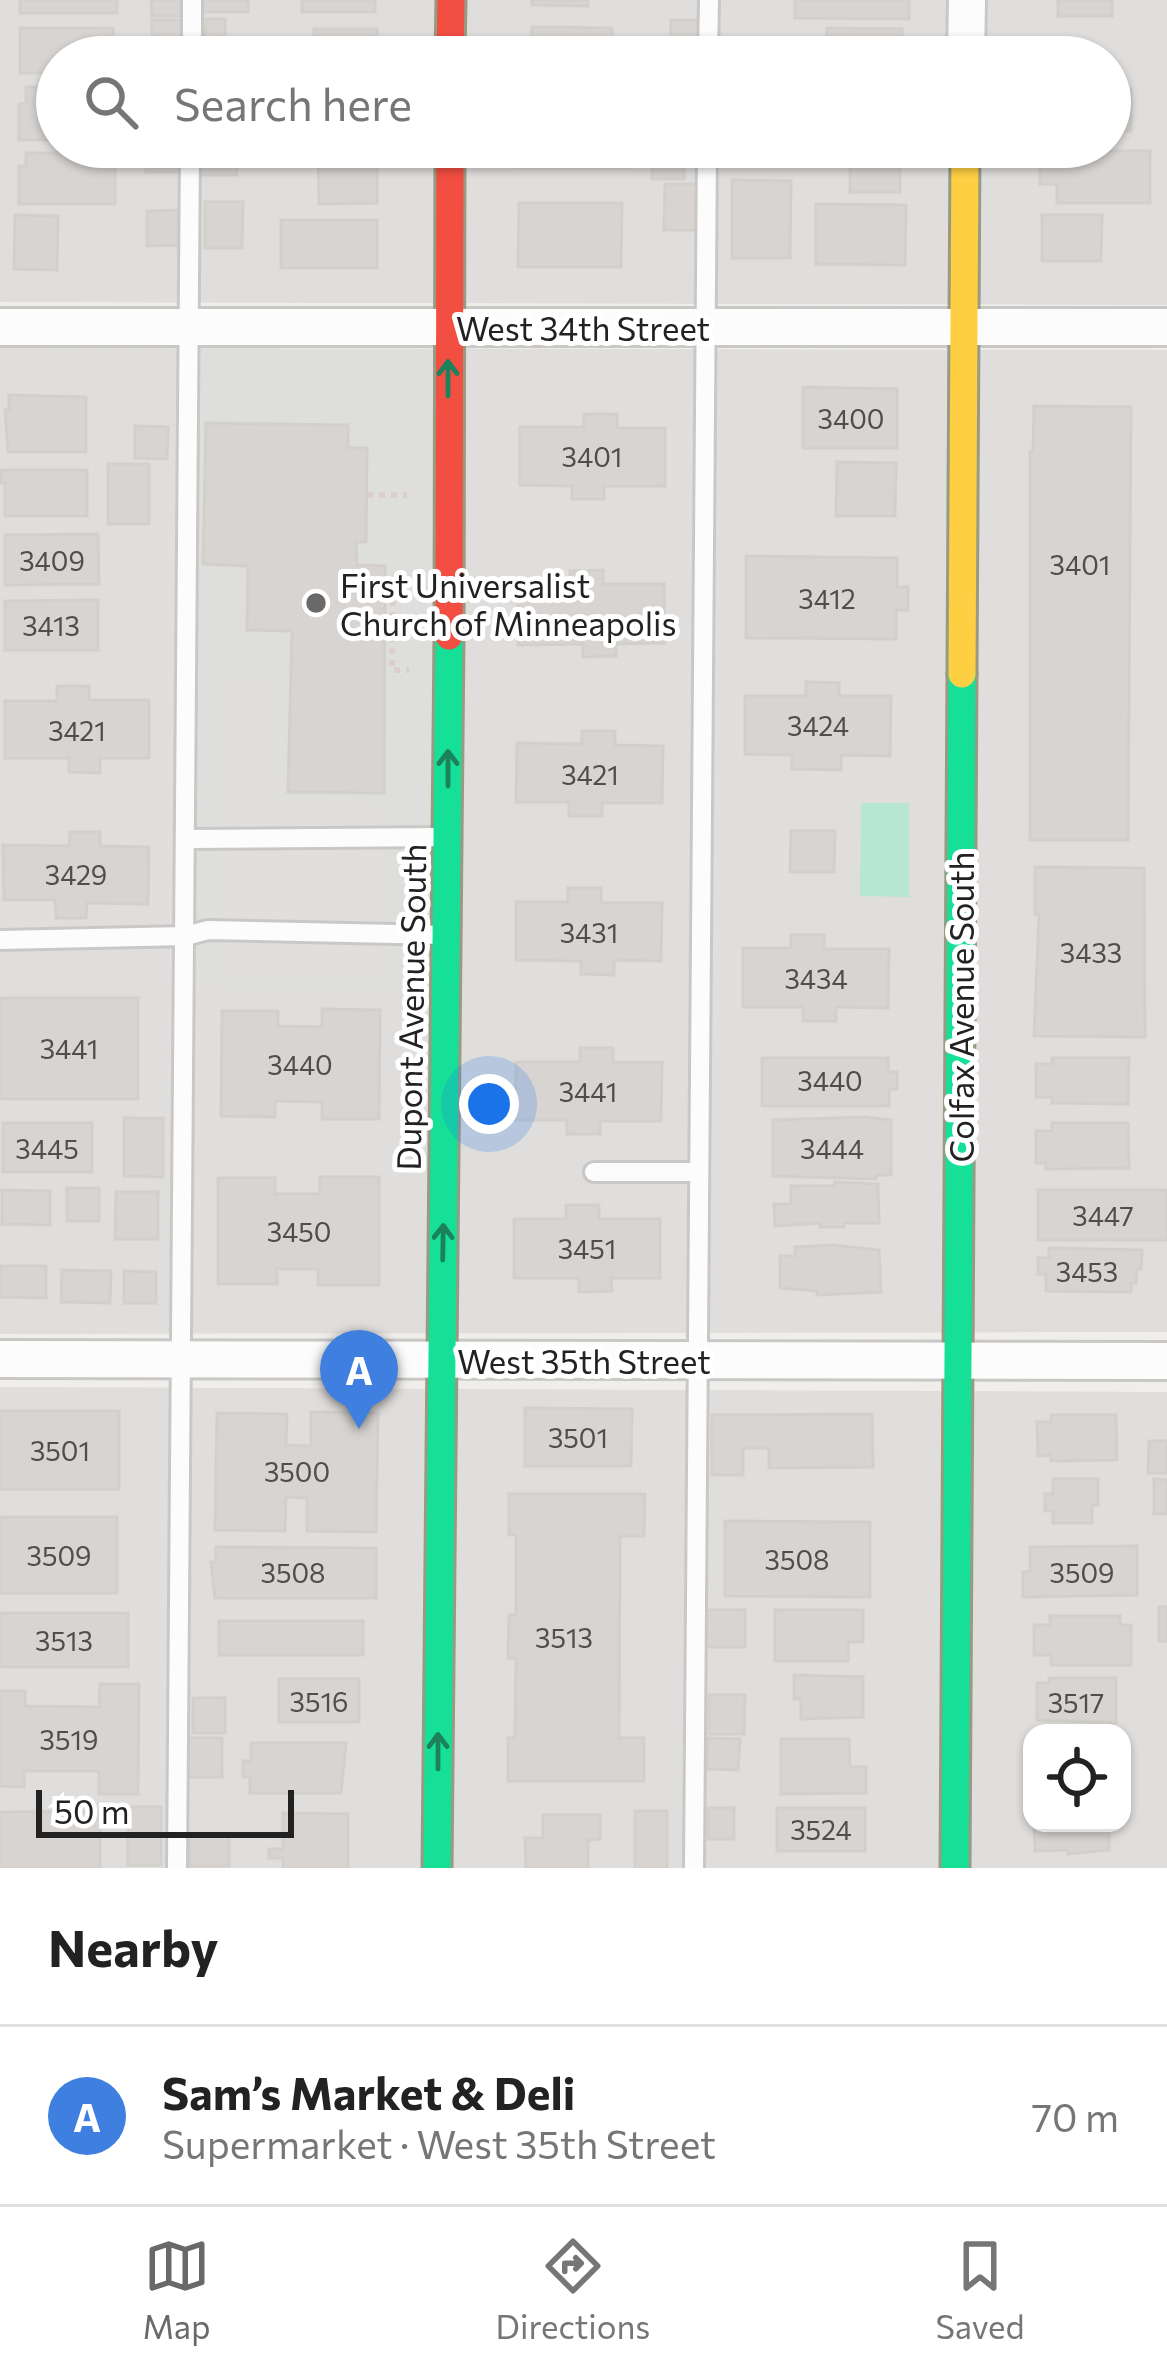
<!DOCTYPE html>
<html lang="en">
<head>
<meta charset="utf-8">
<style>
  body { margin:0; font-family:Commissioner,sans-serif; background:#f2f2f2; color:#222 }
  .controls { position:absolute; right:36px; bottom:36px; display:grid; overflow:hidden; border-radius:24px; box-shadow:0 3px 9px #0004 }
  .controls button { width:108px; height:108px; display:grid; place-items:center; padding:0; border:0; border-bottom:3px solid #e0e0e0; background:#fff; color:#222; font:60px sans-serif }
  .scale { position:absolute; left:36px; bottom:30px; width:258px; box-sizing:border-box; padding-left:12px; border:6px solid #222; border-top:0; font-size:33px; line-height:42px; white-space:nowrap; color:#222; -webkit-text-stroke:9px #fff; paint-order:stroke }
  .you { position:absolute; left:489px; top:1104px; width:42px; height:42px; margin:-30px; border:9px solid #fff; border-radius:50%; background:#1a73e8; box-shadow:0 0 0 18px #1a73e833 }
  .badge { display:grid; place-items:center; width:78px; height:78px; border-radius:50%; background:#6a6968; color:#fff; font-size:39px; font-weight:700 }
  .pin { position:absolute; translate:-50% -99px; filter:drop-shadow(0 3px 6px #0008) }
  .pin::after { content:''; position:absolute; top:63px; width:42px; height:36px; background:inherit; clip-path:polygon(0 0,100% 0,50% 100%) }
  .list { margin:0; padding:0; list-style:none }
  h2 { display:flex; justify-content:space-between; align-items:center; height:156px; margin:0; padding:0 48px; font-size:51px }
  h2 small { font-size:39px; font-weight:400; color:#767676 }
  .list li { display:grid; grid-template-columns:78px 1fr auto; gap:36px; align-items:center; box-sizing:border-box; height:180px; padding:0 48px; border-top:3px solid #e0e0e0 }
  .list b { display:block; font-size:45px; white-space:nowrap }
  .list p { margin:0; font-size:39px; white-space:nowrap; color:#767676 }
  .list em { font-size:39px; font-style:normal; color:#767676 }
  .icon { flex:none; width:66px; height:66px; fill:none; stroke:currentColor; stroke-width:2; stroke-linecap:round; stroke-linejoin:round }
  .map { position:relative; flex:none; width:1167px; height:1868px; overflow:hidden }
  .search { position:absolute; background:#fff; box-shadow:0 3px 9px #0004; left:36px; right:36px; top:36px; height:132px; display:flex; align-items:center; gap:30px; box-sizing:border-box; padding:0 42px; border-radius:66px; color:#767676; font-size:45px }
  .sheet { height:336px; background:#fff }
  nav { display:flex; justify-content:space-around; align-items:center; box-sizing:border-box; height:168px; border-top:3px solid #e0e0e0; background:#fff; font-size:33px; color:#767676 }
  nav a { display:grid; justify-items:center; gap:6px }
  nav .on { color:#6a6968 }
  .map>svg:first-child { display:block }
  .residential { fill:#dfdedc; fill-rule:evenodd }
  .religious { fill:#dededc }
  .pitch { fill:#b7e6d2 }
  .parking { fill:#e0dfde }
  .building { fill:#d7d4d2; stroke:#d3d0cc; stroke-width:3 }
  .lines { fill:none; stroke-linecap:round; stroke-linejoin:round }
  .lane-casing { stroke:#c9c8c7; stroke-width:24 }
  .street-casing { stroke:#c9c8c7; stroke-width:42 }
  .fast-casing { stroke:#999a82; stroke-width:33 }
  .slow-casing { stroke:#999a82; stroke-width:33 }
  .jam-casing { stroke:#999a82; stroke-width:33 }
  .path { stroke:#dccecd; stroke-width:6; stroke-dasharray:6 6; stroke-linecap:butt }
  .lane { stroke:#fdfcfc; stroke-width:18 }
  .street { stroke:#fdfcfc; stroke-width:36 }
  .fast { stroke:#16e098; stroke-width:27 }
  .slow { stroke:#ffcf43; stroke-width:27 }
  .jam { stroke:#f24e42; stroke-width:27 }
  .oneway { stroke:#1c815d }
  .poi-dot { fill:#6a6968; stroke:#fff; stroke-width:4.5 }
  .labels { text-anchor:middle; dominant-baseline:central; stroke-width:10; stroke-linejoin:round; paint-order:stroke }
  .number-label { font-size:27px; fill:#4f4e4e }
  .street-label { font-size:33px; fill:#222; stroke:#fff }
  .poi-label { font-size:33px; fill:#222; stroke:#fff; text-anchor:start }
</style>
</head>
<body>
<div class="map">
<svg width="1167" height="1868" viewBox="0 0 1167 1868">
  <rect width="100%" height="100%" fill="#f0eeeb"/>
  <g class="residential">
    <path d="M0,0H1167V305L0,302ZM57,57H1110V147H57Z"/>
    <path d="M0,348L1167,350V1332L0,1334Z"/>
    <path d="M0,1387L1167,1392V1868H0ZM1032,1733H1122V1823H1032Z"/>
  </g>
  <path class="religious" d="M193,348L429,350L421,987H192Z"/>
  <path class="pitch" d="M861,803H909V897L860,896Z"/>
  <g class="parking">
    <path d="M665,378H697L695,486H665Z"/>
    <path d="M715,395H747L745,774L789,775V930L744,932L743,1045L762,1046L761,1226H710Z"/>
    <path d="M610,498L693,499V576L609,575Z"/>
    <path d="M135,524H176L174,923H148L150,682L135,681L136,652H122V587L135,586Z"/>
    <path d="M621,647L695,648L694,742L620,740Z"/>
    <path d="M212,680H282L283,801H382L383,976L221,978L218,1317L187,1316L193,979L214,978Z"/>
    <path d="M607,816H691L690,892H606Z"/>
    <path d="M4,900H55L56,931H3Z"/>
    <path d="M177,951V980H0V952Z"/>
    <path d="M616,963L690,964L689,1062L615,1061Z"/>
    <path d="M138,998H171L172,1118H138Z"/>
    <path d="M686,1133L687,1208H605L604,1134Z"/>
    <path d="M134,1404H167L166,1795L138,1794L139,1668L128,1667V1613L135,1612Z"/>
    <path d="M652,1410H687L688,1477H681L679,1811H644L645,1477L652,1476Z"/>
  </g>
  <g class="building">
    <rect x="20" y="0" width="97" height="13"/>
    <path d="M151,0H187V16H152Z"/>
    <rect x="202" y="0" width="46" height="12"/>
    <rect x="302" y="0" width="73" height="12"/>
    <path d="M532,0H588V6L532,5Z"/>
    <path d="M795,0H909V19L795,18Z"/>
    <rect x="1058" y="0" width="54" height="16"/>
    <path d="M206,19H225V47H205Z"/>
    <rect x="152" y="20" width="34" height="32"/>
    <path d="M671,20H704V55H670Z"/>
    <path d="M532,27L612,28V57H531Z"/>
    <path d="M20,28H113V57H57V73H20Z"/>
    <path d="M827,28L902,29V57H827Z"/>
    <rect x="314" y="29" width="63" height="28"/>
    <rect x="723" y="47" width="39" height="10"/>
    <path d="M26,87H57V140H19V104H26Z"/>
    <rect x="1110" y="89" width="21" height="42"/>
    <rect x="146" y="147" width="37" height="25"/>
    <rect x="201" y="147" width="36" height="28"/>
    <path d="M519,147H629L628,167H519Z"/>
    <rect x="850" y="150" width="50" height="42"/>
    <path d="M1040,151H1150V203H1057V184H1040Z"/>
    <path d="M26,153H115V204H19V166H26Z"/>
    <path d="M318,154H377V203L319,204Z"/>
    <rect x="652" y="160" width="32" height="19"/>
    <path d="M732,180L791,181L790,258H732Z"/>
    <path d="M665,184H702V230H664Z"/>
    <path d="M205,202H243L242,248H205Z"/>
    <path d="M519,203H622L621,267H518Z"/>
    <path d="M816,204L906,205L905,265L816,264Z"/>
    <path d="M185,210L186,245L147,246V211Z"/>
    <path d="M15,215L58,216L57,270L14,269Z"/>
    <path d="M1042,215H1102L1101,261H1042Z"/>
    <rect x="281" y="220" width="96" height="48"/>
    <path d="M803,387L897,389V448H803Z"/>
    <path d="M9,395L86,397V452H8L5,410H9Z"/>
    <path d="M1034,406L1131,407L1128,840H1030V452H1033Z"/>
    <path d="M584,414H617V428H665V486H604V499H572V486L520,485V427H584Z"/>
    <path d="M206,423L348,425V448H367L366,542H356L357,565L385,566L384,793L288,792L292,631L247,630L248,566L203,564Z"/>
    <path d="M135,426L168,427L167,459L135,458Z"/>
    <path d="M837,462L896,463L895,516H836Z"/>
    <rect x="108" y="464" width="41" height="60"/>
    <path d="M1,470H87V516H5V483H1Z"/>
    <path d="M98,534L99,584L5,585V535Z"/>
    <path d="M746,556L897,558V587H908V610H896V639L746,638Z"/>
    <path d="M603,570V584H664L665,643L616,644V656L583,657V644L518,645V585L570,584V571Z"/>
    <path d="M98,600V650H5V601Z"/>
    <path d="M806,682L839,683V696H891L890,756L841,755V770L792,769V755L745,754V696H806Z"/>
    <path d="M57,686H89V700H149V758H100V773L69,772V758H5V701H57Z"/>
    <path d="M582,731H615V745L663,746L662,803H602V816H569V802H516L517,743L582,744Z"/>
    <path d="M791,831H835L834,872H790Z"/>
    <path d="M70,832H100V846L149,847L148,904L87,903L86,918H56L55,900H4L3,845L69,846Z"/>
    <path d="M1035,867L1144,868L1145,1037L1034,1036L1039,914H1035Z"/>
    <path d="M568,888H601V903H662L661,961L614,960V975L581,974V961L516,960V902H568Z"/>
    <path d="M791,935H824V949H889L888,1008L836,1007V1021H803V1007H743V948H791Z"/>
    <rect x="0" y="998" width="138" height="101"/>
    <path d="M322,1009L380,1010L379,1119H322V1102L275,1101V1117L221,1116L222,1011H278V1026L322,1027Z"/>
    <path d="M580,1048H613V1062H662L661,1121H600V1134H567V1120H515L516,1062H580Z"/>
    <path d="M762,1058H888V1072H897V1089H889V1106H762Z"/>
    <path d="M1052,1058H1129L1128,1104L1052,1103L1053,1097H1036V1064H1052Z"/>
    <path d="M865,1117L891,1120V1175H876V1179L773,1176V1120Z"/>
    <path d="M124,1118H163V1177L124,1176Z"/>
    <rect x="3" y="1123" width="89" height="49"/>
    <path d="M1052,1123H1128L1129,1168L1046,1169V1163H1036V1131H1052Z"/>
    <path d="M320,1177H379V1285H318V1269H277V1284H218V1178H275V1194H320Z"/>
    <path d="M835,1182L878,1184L879,1223H844V1227H820V1223L775,1226L774,1204H791V1186H835Z"/>
    <rect x="67" y="1188" width="32" height="33"/>
    <path d="M2,1190L50,1191V1225L2,1224Z"/>
    <rect x="1038" y="1190" width="129" height="50"/>
    <path d="M116,1192H158V1239H115Z"/>
    <path d="M566,1205H599V1219H660V1278H611L612,1291L579,1292V1278H514V1219H566Z"/>
    <path d="M832,1245L879,1250L881,1292L817,1295V1291L780,1288V1256H795V1247Z"/>
    <path d="M1049,1248L1142,1250L1141,1269H1137L1136,1283H1131V1292L1046,1291V1274H1038V1258H1049Z"/>
    <path d="M0,1266H46V1298L0,1297Z"/>
    <path d="M62,1270L111,1271L110,1303L61,1302Z"/>
    <path d="M124,1271L156,1272V1303H124Z"/>
    <path d="M525,1408L632,1409L631,1466H525Z"/>
    <rect x="0" y="1411" width="119" height="78"/>
    <path d="M311,1412L378,1413L376,1532L307,1531V1498L286,1497L285,1531L215,1530L217,1413L287,1414L286,1445L311,1446Z"/>
    <path d="M872,1414L873,1467L769,1468V1448H743V1475H712V1415Z"/>
    <path d="M1051,1415H1116L1117,1460L1051,1461V1455L1038,1456L1037,1422H1051Z"/>
    <path d="M1149,1441H1167V1473H1148Z"/>
    <path d="M1053,1479H1098V1505H1092V1523H1053V1511H1045V1494H1053Z"/>
    <path d="M1154,1479L1167,1480V1514H1154Z"/>
    <path d="M509,1494H645L644,1536H620L619,1738H644V1781H508V1738H515L516,1658H508L509,1615H516V1535H509Z"/>
    <rect x="0" y="1517" width="117" height="76"/>
    <path d="M725,1521L870,1522V1597L725,1596Z"/>
    <path d="M1137,1546V1595L1023,1597V1572L1030,1571V1547Z"/>
    <path d="M216,1547L376,1548V1598H215L211,1562H216Z"/>
    <rect x="1159" y="1607" width="8" height="34"/>
    <rect x="706" y="1610" width="39" height="37"/>
    <path d="M775,1610H863V1642H848V1661H775Z"/>
    <rect x="0" y="1613" width="128" height="54"/>
    <path d="M1050,1616H1120V1625H1131V1665H1051V1655H1034V1625H1050Z"/>
    <rect x="219" y="1621" width="144" height="34"/>
    <path d="M794,1675L863,1677V1717L801,1719V1699H794Z"/>
    <path d="M1049,1678H1116V1723L1037,1720V1683H1049Z"/>
    <rect x="279" y="1679" width="80" height="43"/>
    <path d="M100,1684H139L138,1794H99V1771H24V1787L0,1786V1691H25V1706L99,1707Z"/>
    <path d="M709,1695H745L744,1734H709Z"/>
    <rect x="193" y="1698" width="32" height="35"/>
    <rect x="186" y="1738" width="36" height="39"/>
    <path d="M708,1738L740,1739L738,1770L707,1769Z"/>
    <path d="M781,1739H849L850,1767H866V1793L781,1794Z"/>
    <path d="M251,1743H346L341,1793H250V1777H243V1761H251Z"/>
    <rect x="128" y="1807" width="33" height="58"/>
    <rect x="708" y="1808" width="26" height="31"/>
    <rect x="777" y="1808" width="88" height="43"/>
    <path d="M100,1811V1868H0V1812Z"/>
    <rect x="635" y="1811" width="32" height="57"/>
    <path d="M283,1813L348,1814V1868H283V1858H269V1849H283Z"/>
    <path d="M543,1815H600V1839L588,1840V1868H526L525,1838H543Z"/>
    <path d="M1034,1823H1109V1850L1068,1854V1850L1035,1851Z"/>
    <path d="M189,1834H229V1866H190Z"/>
  </g>
  <g class="lines">
    <defs>
      <g id="lane">
        <path d="M192,57V0"/>
        <path d="M708,57L709,0"/>
        <path d="M188,839L447,837"/>
        <path d="M0,940L186,936L208,930L444,935"/>
        <path d="M594,1172H698"/>
        <path d="M177,1868L190,147"/>
        <path d="M694,1868L707,147"/>
      </g>
      <g id="street">
        <path d="M966,57L967,0"/>
        <path d="M0,327H1167"/>
        <path d="M0,1359L1167,1361"/>
      </g>
      <g id="fast">
        <path d="M437,1868L449,636"/>
        <path d="M955,1868L962,674"/>
      </g>
      <path id="slow" d="M962,674L965,147"/>
      <g id="jam">
        <path d="M450,57L451,0"/>
        <path d="M449,636L450,147"/>
      </g>
    </defs>
    <use href="#lane" class="lane-casing"/>
    <use href="#street" class="street-casing"/>
    <use href="#fast" class="fast-casing"/>
    <use href="#slow" class="slow-casing"/>
    <use href="#jam" class="jam-casing"/>
    <g class="path">
      <path d="M367,495H407"/>
      <path d="M393,576L392,670H409"/>
    </g>
    <use href="#lane" class="lane"/>
    <use href="#street" class="street"/>
    <use href="#fast" class="fast"/>
    <use href="#slow" class="slow"/>
    <use href="#jam" class="jam"/>
  </g>
  <defs><path id="oneway-shaft" d="M-6 0H5M1.5-3L5.5 0L1.5 3" fill="none" stroke-width="1.6" stroke-linecap="round" stroke-linejoin="round" transform="scale(3)"/></defs>
  <g class="oneway">
    <use href="#oneway-shaft" transform="translate(448 378) rotate(-90)"/>
    <use href="#oneway-shaft" transform="translate(448 768) rotate(-90)"/>
    <use href="#oneway-shaft" transform="translate(443 1242) rotate(-89)"/>
    <use href="#oneway-shaft" transform="translate(438 1751) rotate(-90)"/>
  </g>
  <circle class="poi-dot" cx="316" cy="603" r="12"/>
  <g class="labels">
    <g class="number-label">
      <text x="851" y="418">3400</text>
      <text x="592" y="456">3401</text>
      <text x="52" y="560">3409</text>
      <text x="1080" y="564">3401</text>
      <text x="827" y="598">3412</text>
      <text x="51" y="625">3413</text>
      <text x="818" y="725">3424</text>
      <text x="77" y="730">3421</text>
      <text x="590" y="774">3421</text>
      <text x="76" y="874">3429</text>
      <text x="589" y="932">3431</text>
      <text x="1091" y="952">3433</text>
      <text x="816" y="978">3434</text>
      <text x="69" y="1048">3441</text>
      <text x="300" y="1064">3440</text>
      <text x="830" y="1080">3440</text>
      <text x="588" y="1091">3441</text>
      <text x="47" y="1148">3445</text>
      <text x="832" y="1148">3444</text>
      <text x="1103" y="1215">3447</text>
      <text x="299" y="1231">3450</text>
      <text x="587" y="1248">3451</text>
      <text x="1087" y="1271">3453</text>
      <text x="578" y="1437">3501</text>
      <text x="60" y="1450">3501</text>
      <text x="297" y="1471">3500</text>
      <text x="59" y="1555">3509</text>
      <text x="797" y="1559">3508</text>
      <text x="293" y="1572">3508</text>
      <text x="1082" y="1572">3509</text>
      <text x="564" y="1637">3513</text>
      <text x="64" y="1640">3513</text>
      <text x="319" y="1701">3516</text>
      <text x="1076" y="1702">3517</text>
      <text x="69" y="1739">3519</text>
      <text x="821" y="1829">3524</text>
    </g>
    <g class="street-label">
      <text x="583" y="327">West 34th Street</text>
      <text transform="translate(410 1007) rotate(-89)">Dupont Avenue South</text>
      <text transform="translate(960 1007) rotate(-90)">Colfax Avenue South</text>
      <text x="584" y="1360">West 35th Street</text>
    </g>
    <g class="poi-label">
      <text x="340" y="584">First Universalist<tspan x="340" dy="38">Church of Minneapolis</tspan></text>
    </g>
  </g>
</svg>
<div class="controls">
<button><svg class="icon" aria-label="locate" viewBox="0 0 24 24"><circle cx="12" cy="12" r="6"/><path d="M12 2v4M12 18v4M2 12h4M18 12h4"/></svg></button>
</div>
<div class="scale">50 m</div>
<div class="you"></div>
<div class="pin badge" style="left:359px;top:1429px;background:#3f7fe0">A</div>
<div class="search"><svg class="icon" aria-label="search" viewBox="0 0 24 24"><circle cx="10" cy="10" r="6"/><path d="M15 15l6 6"/></svg>Search here</div>
</div>
<section class="sheet">
<h2>Nearby<small></small></h2>
<ul class="list">
<li><span class="badge" style="background:#3f7fe0">A</span><div><b>Sam’s Market &amp; Deli</b><p>Supermarket · West 35th Street</p></div><em>70 m</em></li>
</ul>
</section>
<nav>
<a class="on"><svg class="icon" aria-label="map" viewBox="0 0 24 24"><path d="M3 6l6-2 6 2 6-2v14l-6 2-6-2-6 2zM9 4v14M15 6v14"/></svg>Map</a>
<a><svg class="icon" aria-label="directions" viewBox="0 0 24 24"><path d="M12 3l9 9-9 9-9-9zM9 14v-3h6M13 9l2 2-2 2"/></svg>Directions</a>
<a><svg class="icon" aria-label="saved" viewBox="0 0 24 24"><path d="M7 4h10v16l-5-4-5 4z"/></svg>Saved</a>
</nav>
</body>
</html>
